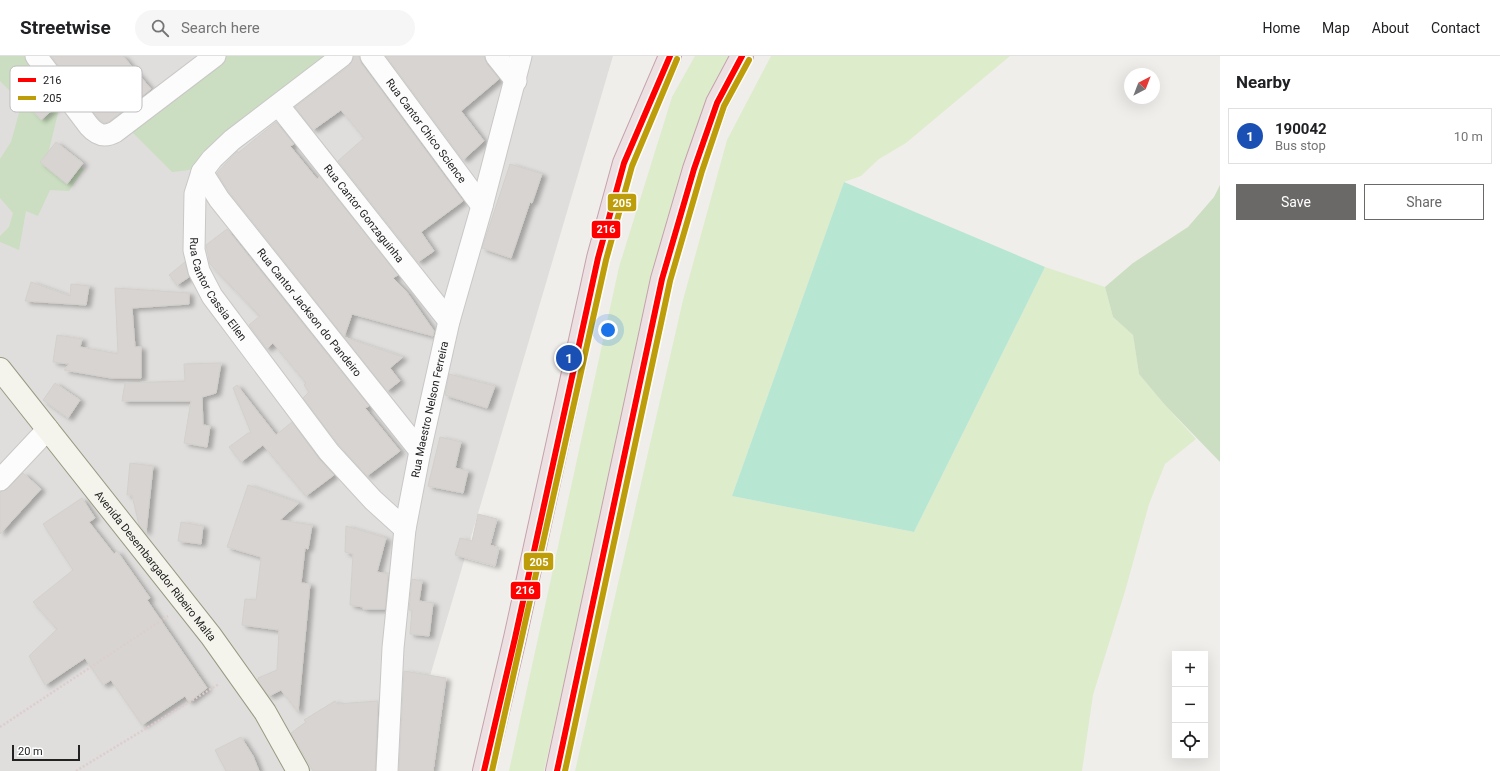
<!DOCTYPE html>
<html lang="en">
<head>
<meta charset="utf-8">
<style>
  body { margin:0; font-family:Roboto,sans-serif; background:#f6f6f6; color:#202124 }
  .controls { position:absolute; right:12px; bottom:12px; display:grid; overflow:hidden; border-radius:0px; box-shadow:0 4px 16px #0002 }
  .controls button { width:36px; height:36px; display:grid; place-items:center; padding:0; border:0; border-bottom:1px solid #e0e0e0; background:#fff; color:#202124; font:20px sans-serif }
  .compass { position:absolute; left:1124px; top:12px; width:36px; height:36px; border-radius:50%; background:#fff; box-shadow:0 4px 16px #0002; rotate:42deg }
  .scale { position:absolute; left:12px; bottom:10px; width:68px; box-sizing:border-box; padding-left:4px; border:2px solid #222; border-top:0; font-size:11px; line-height:14px; white-space:nowrap; color:#222; -webkit-text-stroke:3px #fff; paint-order:stroke }
  .you { position:absolute; left:608px; top:274px; width:14px; height:14px; margin:-10px; border:3px solid #fff; border-radius:50%; background:#1a73e8; box-shadow:0 0 0 6px #1a73e833 }
  .badge { display:grid; place-items:center; width:26px; height:26px; border-radius:50%; background:#6a6968; color:#fff; font-size:13px; font-weight:700 }
  .pin { position:absolute; translate:-50% -50%; border:2px solid #fff; box-shadow:0 1px 4px #0006 }
  .list { margin:0; padding:0; list-style:none }
  h2 { display:flex; justify-content:space-between; align-items:center; height:52px; margin:0; padding:0 16px; font-size:17px }
  h2 small { font-size:13px; font-weight:400; color:#757577 }
  .list li { display:grid; grid-template-columns:26px 1fr auto; gap:12px; align-items:center; box-sizing:border-box; height:56px; margin:0 8px 8px; padding:0 8px; border:1px solid #e0e0e0; border-radius:0px }
  .list b { display:block; font-size:15px; white-space:nowrap }
  .list p { margin:0; font-size:13px; white-space:nowrap; color:#757577 }
  .list em { font-size:13px; font-style:normal; color:#757577 }
  .actions { display:flex; gap:8px; padding:12px 16px }
  .actions a { flex:1; padding:9px 0; border:1px solid #6a6968; border-radius:0px; text-align:center; font-size:14px; color:#6a6968 }
  .actions .main { background:#6a6968; color:#fff }
  .icon { flex:none; width:22px; height:22px; fill:none; stroke:currentColor; stroke-width:2; stroke-linecap:round; stroke-linejoin:round }
  .map { position:relative; flex:none; width:1220px; height:715px; overflow:hidden }
  header { display:flex; align-items:center; gap:24px; box-sizing:border-box; height:56px; padding:0 20px; background:#fff; border-bottom:1px solid #e0e0e0 }
  header strong { font-size:19px }
  nav { display:flex; gap:22px; margin-inline-start:auto; font-size:14px }
  .search { width:280px; height:36px; background:#f6f6f6; display:flex; align-items:center; gap:10px; box-sizing:border-box; padding:0 14px; border-radius:22px; color:#757577; font-size:15px }
  main { display:flex }
  aside { flex:1; background:#fff }
  .map>svg:first-child { display:block }
  .residential { fill:#dfdedc }
  .grass { fill:#ddeccb }
  .forest { fill:#cbdec1 }
  .pitch { fill:#b7e6d2 }
  .building { fill:#d7d4d2; stroke:#d3d0cc; filter:url(#shadow) }
  .lines { fill:none; stroke-linecap:round; stroke-linejoin:round }
  .street-casing { stroke:#c9c8c7; stroke-width:23 }
  .secondary-casing { stroke:#999a82; stroke-width:24 }
  .highway-casing { stroke:#c5a2ac; stroke-width:24 }
  .path { stroke:#dccecd; stroke-width:2.5; stroke-dasharray:2 2; stroke-linecap:butt }
  .street { stroke:#fdfcfc; stroke-width:21 }
  .secondary { stroke:#f4f4ed; stroke-width:22 }
  .highway { stroke:#ece0e2; stroke-width:22 }
  .bus-1-casing { stroke:#fff; stroke-width:9 }
  .bus-2-casing { stroke:#fff; stroke-width:9 }
  .bus-1 { stroke:#f00; stroke-width:6 }
  .bus-2 { stroke:#bd9e0a; stroke-width:6 }
  .labels { text-anchor:middle; dominant-baseline:central; stroke-width:3; stroke-linejoin:round; paint-order:stroke }
  .street-label { font-size:11px; fill:#222; stroke:#fff }
  .key { fill:#fff; stroke:#bdbdbd; stroke-width:1 }
  .key-label { font-size:11px; fill:#222 }
  .line-badge { stroke:#fff; stroke-width:1.5 }
  .badge-label { font-size:11px; text-anchor:middle; font-weight:bold; fill:#fff }
</style>
</head>
<body>
<header>
<strong>Streetwise</strong>
<div class="search"><svg class="icon" aria-label="search" viewBox="0 0 24 24"><circle cx="10" cy="10" r="6"/><path d="M15 15l6 6"/></svg>Search here</div>
<nav><a>Home</a><a>Map</a><a>About</a><a>Contact</a></nav>
</header>
<main>
<div class="map">
<svg width="1220" height="715" viewBox="0 0 1220 715">
  <defs>
    <filter id="shadow"><feDropShadow dx="4.5" dy="2.5" stdDeviation="2" flood-color="#0004"/></filter>
  </defs>
  <rect width="100%" height="100%" fill="#f0eeeb"/>
  <path class="residential" d="M0,0H613L402,715H0Z"/>
  <g class="grass">
    <path d="M695,0H733L603,456L544,715H509L619,211L672,41Z"/>
    <path d="M771,0H1010L906,87L879,103L861,120L844,126L732,440L914,476L1045,211L1105,231L1113,261L1133,279L1139,318L1165,349L1196,383L1165,408L1149,448L1126,532L1093,639L1082,715H575L683,244L727,84Z"/>
  </g>
  <g class="forest">
    <path d="M0,0H28L30,2L25,19L58,57L49,94L84,113L69,135L50,134L38,160L26,155L19,194L0,186V180L9,171L13,157L0,142V103L11,86L19,57L11,36L0,25Z"/>
    <path d="M204,0H333L189,114L172,116L127,71Z"/>
    <path d="M1220,129V406L1165,349L1139,318L1133,279L1113,261L1105,231L1133,207L1188,171L1214,141Z"/>
  </g>
  <path class="pitch" d="M844,126L1045,211L914,476L732,440Z"/>
  <g class="building">
    <path d="M51,0H123L151,33L109,66L104,67L98,62Z"/>
    <path d="M354,0H359L361,7L463,145L421,176L434,195L418,206L338,105L364,82L341,54L313,74L295,51L349,10Z"/>
    <path d="M386,0H484L487,8L499,23L461,55L484,85L463,104Z"/>
    <path d="M40,25L58,49L41,64L21,41Z"/>
    <path d="M276,66L294,88L290,90L317,123L320,121L398,219L393,222L406,235L434,275L433,280L352,258L344,281L403,301L390,312L400,325L387,335L229,136L217,117L237,95L238,97Z"/>
    <path d="M56,86L83,107L67,128L40,106Z"/>
    <path d="M510,108L542,118L532,147L530,146L511,202L482,192Z"/>
    <path d="M227,173L369,350L365,352L400,395L367,420L338,388L303,342L309,336L304,329L306,327L273,287L267,293L249,269L260,260L210,208L206,189Z"/>
    <path d="M185,206L189,221L177,229L169,219Z"/>
    <path d="M31,226L70,240L71,228L89,230L86,249L25,245Z"/>
    <path d="M115,232L189,237V248L132,252L135,291H141V322H111L64,314L69,308L53,306L57,279L82,283L80,291L118,298Z"/>
    <path d="M221,307L216,337L202,341L203,369L210,370L207,391L184,387L191,345H122L125,327L185,325L184,308Z"/>
    <path d="M449,318L495,330L487,352L445,339Z"/>
    <path d="M55,327L80,344L68,362L43,344Z"/>
    <path d="M237,329L276,379L292,366L319,403L334,419L306,440L263,389L241,406L229,391L248,377H251L233,332Z"/>
    <path d="M440,381L461,386L455,412L468,415L463,437L428,430Z"/>
    <path d="M130,407L153,410L146,477L139,469L132,439H127Z"/>
    <path d="M23,417L41,433L0,478V436L8,432Z"/>
    <path d="M248,429L299,447L280,464L312,469L308,493L305,492L301,527L310,528L298,656L281,634L269,640L258,625V622L277,614L279,574L242,569L245,543L256,544L261,501L227,491Z"/>
    <path d="M82,442L95,462L89,466L114,498L117,495L150,542L147,544L207,632L189,646L185,640L142,669L111,624L103,629L85,602L45,629L29,600L57,573L33,546L73,514L43,468Z"/>
    <path d="M478,458L497,463L490,489L499,492L495,510L455,499L460,482L472,485Z"/>
    <path d="M181,466L203,470L201,488L178,485Z"/>
    <path d="M346,470L386,482L377,516L388,518L385,553H363V551L350,549L353,498L345,496Z"/>
    <path d="M412,523L422,525L419,545L433,547L429,580L410,578L412,554H409Z"/>
    <path d="M404,615L446,622L433,715H399Z"/>
    <path d="M335,645L337,648L378,645L375,715H313L294,682L291,677L306,666L304,664Z"/>
    <path d="M241,681L253,700L259,715H226L215,694Z"/>
  </g>
  <g class="lines">
    <defs>
      <g id="street">
        <path d="M36,0L89,70C97,79 104,82 115,76L215,0"/>
        <path id="s1" d="M342,0L232,84L212,103L202,116L195,138L194,194L199,215L212,240L329,396L373,444L405,473"/>
        <path id="s2" d="M371,0L482,150"/>
        <path d="M496,0L516,25"/>
        <path id="s3" d="M279,50L449,265"/>
        <path id="s4" d="M202,116L219,143L420,395"/>
        <path d="M0,424L48,373"/>
        <path id="s5" d="M387,715L393,592L405,473L420,395L449,265L482,150L521,0"/>
      </g>
      <g id="secondary">
        <path id="s6" d="M0,313L211,580L265,656L298,715"/>
      </g>
      <g id="highway">
        <path d="M484,715L515,582L598,202L624,107L670,0"/>
        <path d="M557,715L662,223L694,113L717,47L742,0"/>
      </g>
    </defs>
    <use href="#street" class="street-casing"/>
    <use href="#secondary" class="secondary-casing"/>
    <use href="#highway" class="highway-casing"/>
    <g class="path">
      <path d="M0,671L168,560"/>
      <path d="M76,715L219,628"/>
    </g>
    <use href="#street" class="street"/>
    <use href="#secondary" class="secondary"/>
    <use href="#highway" class="highway"/>
    <defs>
      <g id="bus-1">
        <path d="M484,715L515,582L598,202L624,107L670,0"/>
        <path d="M557,715L662,223L694,113L717,47L742,0"/>
      </g>
      <g id="bus-2">
        <path d="M492,715L606,204L632,110L677,3"/>
        <path d="M565,715L670,225L702,115L724,50L749,4"/>
      </g>
    </defs>
    <use href="#bus-1" class="bus-1-casing"/>
    <use href="#bus-2" class="bus-2-casing"/>
    <use href="#bus-1" class="bus-1"/>
    <use href="#bus-2" class="bus-2"/>
  </g>
  <g class="labels">
    <g class="street-label">
      <text stroke="none"><textPath href="#s2" startOffset="93">Rua Cantor Chico Science</textPath></text>
      <text stroke="none"><textPath href="#s3" startOffset="137">Rua Cantor Gonzaguinha</textPath></text>
      <text stroke="none"><textPath href="#s1" startOffset="307">Rua Cantor Cassia Ellen</textPath></text>
      <text stroke="none"><textPath href="#s4" startOffset="177">Rua Cantor Jackson do Pandeiro</textPath></text>
      <text stroke="none"><textPath href="#s5" startOffset="365">Rua Maestro Nelson Ferreira</textPath></text>
      <text stroke="none"><textPath href="#s6" startOffset="251">Avenida Desembargador Ribeiro Malta</textPath></text>
    </g>
  </g>
  <rect x="10" y="10" width="132" height="46" rx="6" class="key"/>
  <rect x="18" y="22" width="18" height="4" fill="#f00"/>
  <rect x="18" y="40" width="18" height="4" fill="#bd9e0a"/>
  <g class="key-label">
    <text x="43" y="28">216</text>
    <text x="43" y="46">205</text>
  </g>
  <g class="line-badge">
    <rect x="607" y="137" width="30" height="19" rx="4" fill="#bd9e0a"/>
    <rect x="591" y="164" width="30" height="19" rx="4" fill="#f00"/>
    <rect x="523" y="496" width="31" height="19" rx="4" fill="#bd9e0a"/>
    <rect x="510" y="525" width="31" height="19" rx="4" fill="#f00"/>
  </g>
  <g class="badge-label">
    <text x="622" y="151">205</text>
    <text x="606" y="177">216</text>
    <text x="539" y="510">205</text>
    <text x="525" y="538">216</text>
  </g>
</svg>
<div class="controls">
<button>+</button>
<button>−</button>
<button><svg class="icon" aria-label="locate" viewBox="0 0 24 24"><circle cx="12" cy="12" r="6"/><path d="M12 2v4M12 18v4M2 12h4M18 12h4"/></svg></button>
</div>
<svg class="compass" viewBox="-18 -18 36 36"><path d="M0-13l5 13h-10z" fill="#e53935"/><path d="M0 13l5-13h-10z" fill="#757577"/></svg>
<div class="scale">20 m</div>
<div class="you"></div>
<div class="pin badge" style="left:569px;top:302px;background:#1a4fb4">1</div>
</div>
<aside>
<h2>Nearby<small></small></h2>
<ul class="list">
<li><span class="badge" style="background:#1a4fb4">1</span><div><b>190042</b><p>Bus stop</p></div><em>10 m</em></li>
</ul>
<div class="actions"><a class="main">Save</a><a>Share</a></div>
</aside>
</main>
</body>
</html>
